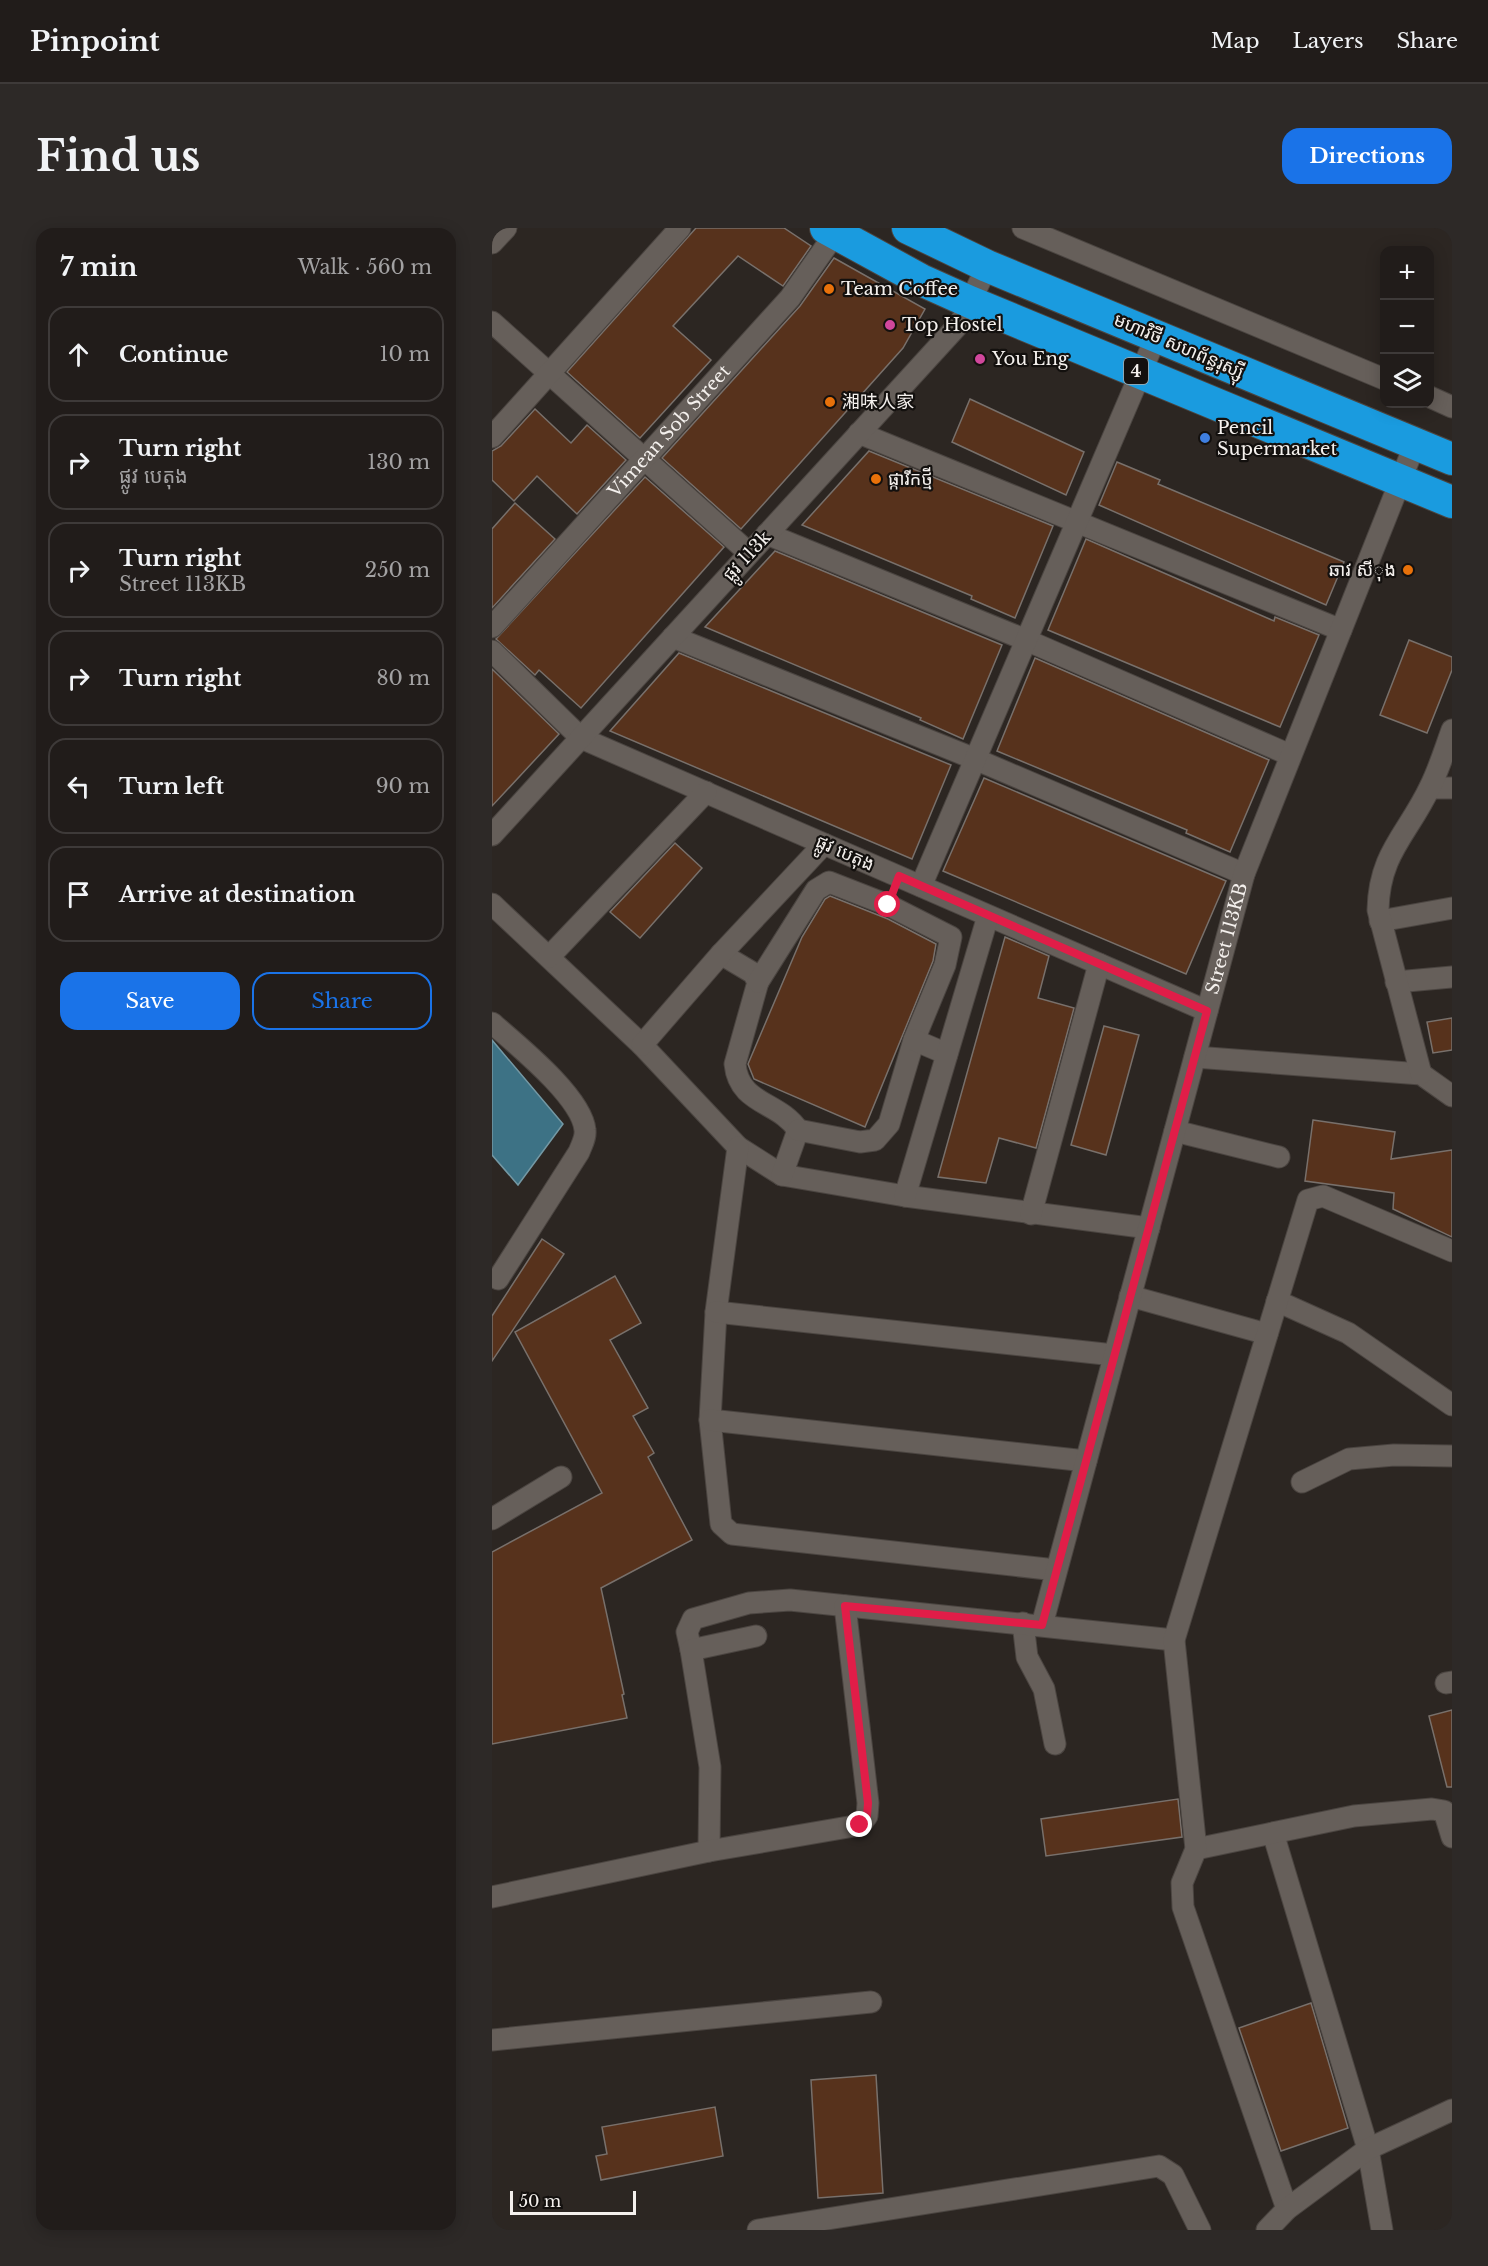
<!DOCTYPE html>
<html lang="en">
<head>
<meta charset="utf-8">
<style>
  body { margin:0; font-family:"Libre Baskerville","Noto Sans SC","Noto Sans Khmer",serif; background:#2d2927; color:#f1f3f6 }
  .controls { position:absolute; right:18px; top:18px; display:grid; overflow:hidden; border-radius:12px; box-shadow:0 3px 15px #0003 }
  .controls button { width:54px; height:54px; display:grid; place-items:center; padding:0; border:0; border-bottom:2px solid #3e3a39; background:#211c1a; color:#f1f3f6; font:30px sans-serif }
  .scale { position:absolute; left:18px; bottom:15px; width:126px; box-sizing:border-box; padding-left:6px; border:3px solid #f4f0ed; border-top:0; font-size:16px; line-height:21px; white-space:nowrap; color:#f4f0ed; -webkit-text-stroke:4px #13100e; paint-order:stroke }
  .stop { position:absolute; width:18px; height:18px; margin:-14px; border:4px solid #e11d48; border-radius:50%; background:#fff }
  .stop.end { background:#e11d48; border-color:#fff; box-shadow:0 2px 6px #0008 }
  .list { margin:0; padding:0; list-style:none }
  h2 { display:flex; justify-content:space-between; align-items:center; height:78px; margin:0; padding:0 24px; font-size:26px }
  h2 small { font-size:20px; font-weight:400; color:#a2a1a2 }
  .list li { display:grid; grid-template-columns:39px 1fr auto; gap:18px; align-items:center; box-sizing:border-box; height:96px; margin:0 12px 12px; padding:0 12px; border:2px solid #3e3a39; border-radius:18px }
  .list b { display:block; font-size:22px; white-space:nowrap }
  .list p { margin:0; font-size:20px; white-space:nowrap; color:#a2a1a2 }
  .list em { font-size:20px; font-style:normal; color:#a2a1a2 }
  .actions { display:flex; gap:12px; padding:18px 24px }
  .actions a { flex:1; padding:14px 0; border:2px solid #1a73e8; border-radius:18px; text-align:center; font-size:21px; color:#1a73e8 }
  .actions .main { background:#1a73e8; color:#fff }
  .icon { flex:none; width:33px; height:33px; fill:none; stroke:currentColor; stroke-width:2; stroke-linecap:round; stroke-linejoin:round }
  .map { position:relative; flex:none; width:960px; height:2002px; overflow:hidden; border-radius:18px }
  header { display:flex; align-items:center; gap:36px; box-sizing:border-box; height:84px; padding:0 30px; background:#211c1a; border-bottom:2px solid #3e3a39 }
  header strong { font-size:28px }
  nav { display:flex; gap:33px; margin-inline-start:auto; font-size:21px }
  .intro { display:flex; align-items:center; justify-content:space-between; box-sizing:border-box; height:144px; padding:0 36px }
  h1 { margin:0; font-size:42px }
  .button { padding:15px 27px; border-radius:18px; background:#1a73e8; color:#fff; font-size:21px; font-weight:700 }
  main { display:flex; gap:36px; padding:0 36px }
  aside { flex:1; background:#211c1a; border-radius:18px; box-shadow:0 3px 15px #0003 }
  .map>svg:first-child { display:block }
  .water { fill:#3d7285; stroke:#7498a4; stroke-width:1.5 }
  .building { fill:#57321c; stroke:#78706b; stroke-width:1.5 }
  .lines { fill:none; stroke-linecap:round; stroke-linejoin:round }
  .minor-casing { stroke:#4b4541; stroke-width:23 }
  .highway-casing { stroke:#4b4541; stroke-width:34 }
  .minor { stroke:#665f5a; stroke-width:21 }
  .highway { stroke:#1a9bdf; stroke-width:32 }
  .route { stroke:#e11d48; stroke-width:8 }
  .food-dot { fill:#e8710a; stroke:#13100e; stroke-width:2 }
  .hotel-dot { fill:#d1479c; stroke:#13100e; stroke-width:2 }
  .shop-dot { fill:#3f7fe0; stroke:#13100e; stroke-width:2 }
  .labels { text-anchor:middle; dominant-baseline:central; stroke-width:4.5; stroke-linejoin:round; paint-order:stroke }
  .shield { fill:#13100e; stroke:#b0adaa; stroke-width:1.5 }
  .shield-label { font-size:16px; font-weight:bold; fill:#f4f0ed }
  .poi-label { font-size:18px; fill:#f4f0ed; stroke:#13100e; text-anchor:start }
  .street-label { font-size:18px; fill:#f4f0ed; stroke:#13100e }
</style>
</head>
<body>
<header>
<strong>Pinpoint</strong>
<nav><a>Map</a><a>Layers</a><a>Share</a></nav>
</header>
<div class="intro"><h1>Find us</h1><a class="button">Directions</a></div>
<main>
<aside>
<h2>7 min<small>Walk · 560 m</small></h2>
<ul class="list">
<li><svg class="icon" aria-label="ahead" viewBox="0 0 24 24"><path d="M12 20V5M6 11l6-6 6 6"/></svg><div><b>Continue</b></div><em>10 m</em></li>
<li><svg class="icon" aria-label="right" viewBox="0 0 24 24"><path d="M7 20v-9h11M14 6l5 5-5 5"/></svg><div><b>Turn right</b><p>ផ្លូវ បេតុង</p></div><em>130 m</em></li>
<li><svg class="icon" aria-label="right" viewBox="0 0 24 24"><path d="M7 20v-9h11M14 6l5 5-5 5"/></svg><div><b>Turn right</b><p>Street 113KB</p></div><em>250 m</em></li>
<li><svg class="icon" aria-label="right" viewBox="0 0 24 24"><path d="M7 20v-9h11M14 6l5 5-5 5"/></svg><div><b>Turn right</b></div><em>80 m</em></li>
<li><svg class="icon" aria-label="left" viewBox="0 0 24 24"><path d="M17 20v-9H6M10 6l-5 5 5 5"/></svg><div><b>Turn left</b></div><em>90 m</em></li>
<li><svg class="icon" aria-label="arrive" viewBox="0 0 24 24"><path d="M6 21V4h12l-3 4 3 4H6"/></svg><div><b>Arrive at destination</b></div></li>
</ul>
<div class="actions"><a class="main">Save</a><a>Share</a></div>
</aside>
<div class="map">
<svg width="960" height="2002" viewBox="0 0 960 2002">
  <rect width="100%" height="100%" fill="#2c2622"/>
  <path class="water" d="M0,812L71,896L26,957L0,927Z"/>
  <g class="building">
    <path d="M204,0H292L319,18L291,58L246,28L181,98L219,132L148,210L75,144Z"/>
    <path d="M342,30L433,81L411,120L249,301L170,230L308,78Z"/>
    <path d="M478,171L592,224L574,267L460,214Z"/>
    <path d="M43,181L79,215L95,197L134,232L85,286L45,248L22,273L0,252V223L9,218Z"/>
    <path d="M377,223L561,298L523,390L479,371L480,368L310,297Z"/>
    <path d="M625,234L668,252L666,256L852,334L834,377L607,277Z"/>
    <path d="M153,249L232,319L89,480L47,442L43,447L4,411Z"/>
    <path d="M23,275L63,311L0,380V301Z"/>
    <path d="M594,311L782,393L783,389L827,407L788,499L556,402Z"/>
    <path d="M283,323L510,417L471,511L428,492L429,490L213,399Z"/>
    <path d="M917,412L960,429V442L935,505L888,487Z"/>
    <path d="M187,425L459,537L420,631L118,503Z"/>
    <path d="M543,430L777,532L738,624L694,605L695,602L505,523Z"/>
    <path d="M0,441L67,506L0,578Z"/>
    <path d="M492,550L734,653L694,746L451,643Z"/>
    <path d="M183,615L210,640L148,710L118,684Z"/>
    <path d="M338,668L396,691L444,716L441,733L373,899L262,851L256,836L310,709L333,671Z"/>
    <path d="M513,709L557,728L546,770L582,780L544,920L507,910L494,955L446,949Z"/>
    <path d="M960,790V822L941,825L935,794Z"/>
    <path d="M612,798L647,807L614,927L579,917Z"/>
    <path d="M821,892L903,904L899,931L960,922V1009L901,981L902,965L813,953Z"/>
    <path d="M50,1011L72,1026L0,1133V1088Z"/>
    <path d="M123,1048L149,1095L118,1112L156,1180L141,1188L162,1225L156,1229L200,1312L109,1360L132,1466L130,1467L135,1490L0,1516V1324L110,1265L23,1104Z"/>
    <path d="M960,1482V1559H955L937,1488Z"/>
    <path d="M686,1571L690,1609L554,1628L549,1591Z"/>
    <path d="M819,1775L856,1900L789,1923L747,1800Z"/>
    <path d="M384,1847L391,1965L326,1970L319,1852Z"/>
    <path d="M223,1879L231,1928L109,1952L104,1928L115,1926L110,1899Z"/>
  </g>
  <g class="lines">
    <defs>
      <g id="minor">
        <path d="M531,0L892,151"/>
        <path d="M0,15L14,0"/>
        <path d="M0,94L257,325"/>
        <path d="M938,169L960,179"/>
        <path d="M367,205L849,402"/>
        <path d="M0,209L188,0"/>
        <path d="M275,306L534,412L798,527"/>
        <path id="s1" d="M0,399L298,70L347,0"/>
        <path d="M181,409L483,531L752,646"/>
        <path d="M0,423L89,510L715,783"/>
        <path d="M938,560H960"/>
        <path d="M0,607L469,94L495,38"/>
        <path d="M429,658L664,109"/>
        <path d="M0,676L150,817L246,919L290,947L413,968L657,1000"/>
        <path d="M888,693L960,680"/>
        <path d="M229,726L261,745L266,754L243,836C247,877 287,873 306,902L290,947"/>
        <path d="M57,729L214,564"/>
        <path d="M266,754L324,662L337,654L396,677L459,709L453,737L422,812L397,896L383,912L368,914L306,902"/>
        <path d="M904,754L960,749"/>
        <path d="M0,795C25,817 90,869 93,902C94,910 90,916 87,924L6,1051"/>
        <path d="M422,812L455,826"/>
        <path d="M150,817L229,726L332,616"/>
        <path d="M703,829L929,846L960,868"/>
        <path d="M929,846L886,682C887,625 916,606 938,559C947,541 953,521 960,502"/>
        <path d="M683,903L787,929"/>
        <path d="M246,919L224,1084L218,1192L229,1296L240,1306L564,1342"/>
        <path d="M413,968L496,688"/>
        <path d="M539,986L607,736"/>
        <path d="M638,1068L775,1106"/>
        <path d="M785,1073L856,1105L960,1177"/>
        <path d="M224,1084L622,1127"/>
        <path d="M218,1192L594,1233"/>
        <path d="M810,1254L857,1231L902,1227L960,1228"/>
        <path d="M0,1291L69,1249"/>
        <path d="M531,1395L535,1429L552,1461L563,1516"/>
        <path id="s2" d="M550,1397L752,646L923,216"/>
        <path d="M199,1422L195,1404L201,1391L257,1375L298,1372L682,1412"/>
        <path d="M954,1455L960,1454"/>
        <path d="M781,1605L876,1921L890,2002"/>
        <path d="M704,1621L862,1588L940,1581L952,1583L960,1609"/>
        <path d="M217,1623L218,1539L199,1422L264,1408"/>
        <path d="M0,1669L217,1623L368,1597L375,1588L376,1575L353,1378"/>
        <path d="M0,1812L379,1774"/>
        <path d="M795,1981L691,1679L690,1655L704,1621L682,1412L816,972L831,968L960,1023"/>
        <path d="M266,2002L667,1938L681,1947L708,2002"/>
        <path d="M775,2002L795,1981L876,1921L960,1882"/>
      </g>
      <g id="highway">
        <path d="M334,0L429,52L478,74L960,274"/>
        <path d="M416,0L495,38L960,231"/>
      </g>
    </defs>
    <use href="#minor" class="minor-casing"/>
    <use href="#highway" class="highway-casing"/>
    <use href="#minor" class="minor"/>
    <use href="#highway" class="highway"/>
  </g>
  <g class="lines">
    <path class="route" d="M368,1597L375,1588L376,1575L353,1378L550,1397L715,783L407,648L396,677"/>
  </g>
  <g class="food-dot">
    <circle cx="337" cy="61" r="6"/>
    <circle cx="338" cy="174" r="6"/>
    <circle cx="384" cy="251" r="6"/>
    <circle cx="916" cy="342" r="6"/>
  </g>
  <g class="hotel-dot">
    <circle cx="398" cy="97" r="6"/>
    <circle cx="488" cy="131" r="6"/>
  </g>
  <circle class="shop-dot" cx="713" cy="210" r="6"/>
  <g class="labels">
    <rect class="shield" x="632" y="130" width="24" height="26" rx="4.5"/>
    <g class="shield-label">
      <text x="644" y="143">4</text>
    </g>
    <g class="poi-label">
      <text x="349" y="61">Team Coffee</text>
      <text x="410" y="97">Top Hostel</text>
      <text x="500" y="131">You Eng</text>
      <text x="350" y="174">湘味人家</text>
      <text x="725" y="200">Pencil<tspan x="725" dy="21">Supermarket</tspan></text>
      <text x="396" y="251">ផ្ការីកថ្មី</text>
      <text x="904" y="342" text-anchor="end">ឆាវ សីុង</text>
    </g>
    <g class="street-label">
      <text transform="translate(687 118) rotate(23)">មហាវិថី សហព័ន្ធរុស្ស៊ី</text>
      <text stroke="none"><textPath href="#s1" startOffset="264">Vimean Sob Street</textPath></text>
      <text transform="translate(255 328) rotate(-47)">ផ្លូវ 113k</text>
      <text transform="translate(353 625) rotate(24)">ផ្លូវ បេតុង</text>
      <text stroke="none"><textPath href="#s2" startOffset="711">Street 113KB</textPath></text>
    </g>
  </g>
</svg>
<div class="controls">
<button>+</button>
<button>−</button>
<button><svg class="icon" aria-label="layers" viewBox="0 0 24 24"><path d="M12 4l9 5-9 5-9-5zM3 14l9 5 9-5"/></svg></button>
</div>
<div class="scale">50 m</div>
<div class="stop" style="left:396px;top:677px"></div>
<div class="stop end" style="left:368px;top:1597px"></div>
</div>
</main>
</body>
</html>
